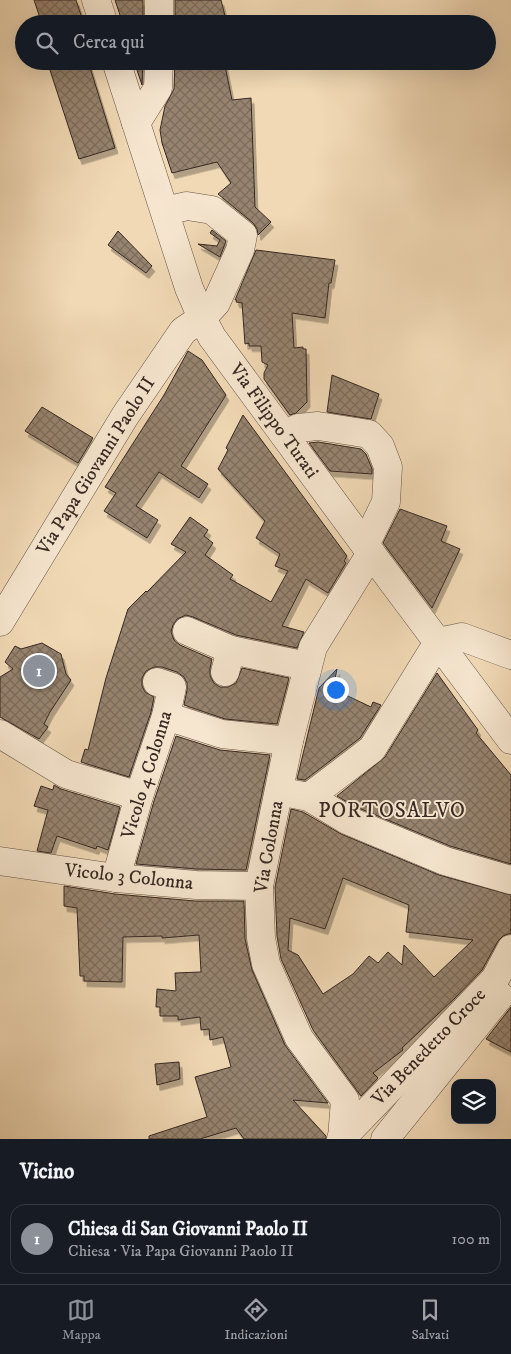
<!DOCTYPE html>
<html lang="it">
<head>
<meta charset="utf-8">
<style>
  body { margin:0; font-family:"IM FELL DW Pica",serif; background:#20242c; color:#f1f3f6 }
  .controls { position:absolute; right:15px; bottom:15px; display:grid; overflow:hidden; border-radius:10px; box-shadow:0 5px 20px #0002 }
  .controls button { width:45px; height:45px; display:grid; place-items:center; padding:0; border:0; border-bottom:1px solid #363941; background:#171b24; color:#f1f3f6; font:25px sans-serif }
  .you { position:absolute; left:335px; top:689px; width:18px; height:18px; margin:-12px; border:4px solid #fff; border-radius:50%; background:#1a73e8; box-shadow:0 0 0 8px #1a73e833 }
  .badge { display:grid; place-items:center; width:32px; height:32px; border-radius:50%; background:#8c9099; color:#fff; font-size:16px; font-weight:700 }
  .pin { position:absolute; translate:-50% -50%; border:2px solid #fff; box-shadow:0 1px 5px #0006 }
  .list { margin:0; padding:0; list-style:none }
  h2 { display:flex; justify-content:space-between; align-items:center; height:65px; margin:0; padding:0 20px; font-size:21px }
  h2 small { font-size:16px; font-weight:400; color:#9ea1a6 }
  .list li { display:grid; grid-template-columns:32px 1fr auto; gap:15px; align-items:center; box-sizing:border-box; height:70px; margin:0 10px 10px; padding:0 10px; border:1px solid #363941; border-radius:15px }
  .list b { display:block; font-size:19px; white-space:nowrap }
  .list p { margin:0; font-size:16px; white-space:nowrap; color:#9ea1a6 }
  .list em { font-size:16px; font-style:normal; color:#9ea1a6 }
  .icon { flex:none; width:28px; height:28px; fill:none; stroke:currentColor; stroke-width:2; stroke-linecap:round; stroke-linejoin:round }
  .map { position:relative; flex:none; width:511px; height:1139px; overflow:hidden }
  .search { position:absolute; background:#171b24; box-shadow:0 5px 20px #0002; left:15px; right:15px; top:15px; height:55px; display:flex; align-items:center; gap:12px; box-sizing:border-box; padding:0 18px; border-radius:28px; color:#9ea1a6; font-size:19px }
  .sheet { height:145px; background:#171b24 }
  nav { display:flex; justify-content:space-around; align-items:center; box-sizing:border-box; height:70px; border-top:1px solid #363941; background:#171b24; font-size:14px; color:#9ea1a6 }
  nav a { display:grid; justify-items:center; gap:2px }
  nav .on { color:#8c9099 }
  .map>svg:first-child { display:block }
  .building { fill:url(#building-cross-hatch); stroke:#362823; fill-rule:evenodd; filter:url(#shadow) }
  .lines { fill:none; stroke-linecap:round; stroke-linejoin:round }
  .minor-casing { stroke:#655448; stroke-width:29 }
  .minor { stroke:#f6e6cf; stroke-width:28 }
  .labels { text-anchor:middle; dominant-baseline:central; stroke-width:4; stroke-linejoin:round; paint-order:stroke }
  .street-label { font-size:19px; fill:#362823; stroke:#f6e6cf }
  .quarter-label { font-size:21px; letter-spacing:1px; fill:#362823; stroke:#f6e6cf }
</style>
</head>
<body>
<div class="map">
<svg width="511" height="1139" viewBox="0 0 511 1139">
  <defs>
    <pattern id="building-cross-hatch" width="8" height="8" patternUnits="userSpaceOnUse" patternTransform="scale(1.25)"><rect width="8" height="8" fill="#97846f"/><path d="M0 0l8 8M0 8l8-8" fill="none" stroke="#7c6c5b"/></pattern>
    <filter id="shadow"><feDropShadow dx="3" dy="5.5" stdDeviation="0" flood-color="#0004"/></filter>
  </defs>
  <rect width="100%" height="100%" fill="#f1d9b5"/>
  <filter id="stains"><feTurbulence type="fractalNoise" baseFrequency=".004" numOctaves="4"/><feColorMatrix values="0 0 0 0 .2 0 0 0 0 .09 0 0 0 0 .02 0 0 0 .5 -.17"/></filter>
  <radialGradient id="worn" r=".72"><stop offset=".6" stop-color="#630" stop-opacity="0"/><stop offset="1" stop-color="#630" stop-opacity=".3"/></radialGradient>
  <g class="building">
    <path d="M34,0H76L84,24H42Z"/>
    <path d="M115,0H143V24H123Z"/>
    <path d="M175,0H221L227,24H175Z"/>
    <path d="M47,61H88L115,148L79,159Z"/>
    <path d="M134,61H143L142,85Z"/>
    <path d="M175,61H224L232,100L251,98L255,207L271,222L258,235L257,229L253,223L218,194L231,183L217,162L172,173L162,143L160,130L165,106L174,89Z"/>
    <path d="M212,230L226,241L220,257L198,244L217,246L220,240L210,233Z"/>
    <path d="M118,231L152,266L146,273L108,245Z"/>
    <path d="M256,250L335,260L331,283H329L325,318L292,313L294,348L303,347V349H306L307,402L296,413L290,415L264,379V373L268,365L262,362L261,346H249V343L245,344L242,303L236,302L237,300H235Z"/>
    <path d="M188,351L202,360L226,395L181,466L208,484L199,498L159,472L136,506L158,520L147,538L104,511L116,493L105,487L164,395Z"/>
    <path d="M332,375L379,394L371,419L327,412Z"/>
    <path d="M42,407L93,438L78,463L25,431Z"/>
    <path d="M243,415L347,556L344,561L346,563L328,593L306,579L282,626L304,632L297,648L236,635L193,617L186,615L177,619L173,625L171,632L174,640L180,645L212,659L210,668V676L214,683L220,687H228L236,683L242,668L289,678L277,724L225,719L184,705L187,690V683L184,677L177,672L162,667H154L146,671L142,678V686L145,692L154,697L151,712L129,777L81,762L85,749L88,750L106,678L128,609L146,591L147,592L186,552L171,544L190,517L208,530L204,536L213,543L205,555L233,575L230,579L271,602L288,571L275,566L280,554L256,538L265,521L218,469L228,450L226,448Z"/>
    <path d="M318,442L361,449L366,454L372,469V474L330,471L309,443Z"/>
    <path d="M400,509L447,526L441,541L460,549L432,608L383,543Z"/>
    <path d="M42,643L61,654L66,674L71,680L50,712L44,724L48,727L39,739L0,717V677L13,669L5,662L15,646L21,649Z"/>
    <path d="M337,669L333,689L371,707L373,702L381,705L360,738L305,780L297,779L319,688Z"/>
    <path d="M437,673L478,730L476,733L511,775V864L450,846L354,806L337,796L385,757Z"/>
    <path d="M176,736L220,750L270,755L246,870L197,869L136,864L154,801Z"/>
    <path d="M54,785L61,789L120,807L108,850L97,846L96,849L57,836L51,853L37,851L48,810L34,806L41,786L53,790Z"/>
    <path d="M291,809L303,812L341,834L439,875L511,895V933L503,936L498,941L482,970L455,998L402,1048L403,1050L373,1073L378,1078L361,1096L313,1030L281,959L277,936L275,887ZM343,878L409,905L406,932L473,940L434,977L404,945L402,965L388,952L378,963L369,956L353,974L323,994L298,955L288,950L290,918L325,929Z"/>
    <path d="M64,886L115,894L195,901H244L245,939L252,970L285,1045L328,1103L293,1100L326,1136V1139H244L236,1128L200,1139H149V1136L207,1117L195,1077L231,1067L223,1037L210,1040L209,1029L201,1030L200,1017L178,1020V1016H160V1007H156L157,989L176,991L175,973L201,972L199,935L162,938V936L123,937L122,982L84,981V976H80L77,908L64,906Z"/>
    <path d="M511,1007V1052L486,1039Z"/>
    <path d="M179,1062L180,1079L157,1085L155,1064Z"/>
  </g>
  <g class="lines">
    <defs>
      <g id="minor">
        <path d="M96,0L104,24"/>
        <path d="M159,24V0"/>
        <path d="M116,61L189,288L202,318L212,337L365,545L511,740"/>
        <path d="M136,123L158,88L159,61"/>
        <path d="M285,436L298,428L318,426L369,434L380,446L388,467L386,502L365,545"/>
        <path d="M0,622L125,416L183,331L202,318L216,303L240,250L243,235L212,210L187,206L165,211"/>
        <path d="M187,631L231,650L307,666"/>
        <path d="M225,672L231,650"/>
        <path d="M166,716L222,734L289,741"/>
        <path d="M0,734L66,774L139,796"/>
        <path d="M293,794L309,797L347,820L445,861L511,880"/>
        <path d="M309,797L372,749L438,642L462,637L511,655"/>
        <path d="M0,861L116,878L196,885L259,886"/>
        <path d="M116,878L139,796L166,716L172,687L157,682"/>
        <path d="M342,1138L345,1100L299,1038L266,964L261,938L259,886L289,741L313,647L371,553"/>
        <path d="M341,1139L495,979L511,949"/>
        <path d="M385,1139L500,996"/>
      </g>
    </defs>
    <use href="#minor" class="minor-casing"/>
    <use href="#minor" class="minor"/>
  </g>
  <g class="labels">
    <g class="street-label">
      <text transform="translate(274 421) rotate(54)">Via Filippo Turati</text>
      <text transform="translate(96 466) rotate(-58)">Via Papa Giovanni Paolo II</text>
      <text transform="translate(147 775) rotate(-73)">Vicolo 4 Colonna</text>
      <text transform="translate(269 847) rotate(-80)">Via Colonna</text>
      <text transform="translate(129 877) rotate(6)">Vicolo 3 Colonna</text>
      <text transform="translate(429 1047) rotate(-46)">Via Benedetto Croce</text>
    </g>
    <g class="quarter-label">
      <text x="392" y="811">PORTOSALVO</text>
    </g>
  </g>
  <rect width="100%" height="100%" filter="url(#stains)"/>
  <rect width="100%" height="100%" fill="url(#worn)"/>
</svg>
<div class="controls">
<button><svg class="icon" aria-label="layers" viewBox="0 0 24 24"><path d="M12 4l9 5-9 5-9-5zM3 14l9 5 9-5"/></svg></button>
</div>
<div class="you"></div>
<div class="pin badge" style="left:39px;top:671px">1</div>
<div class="search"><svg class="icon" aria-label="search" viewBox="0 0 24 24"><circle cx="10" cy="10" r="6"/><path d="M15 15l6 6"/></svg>Cerca qui</div>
</div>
<section class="sheet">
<h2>Vicino<small></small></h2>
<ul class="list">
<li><span class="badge">1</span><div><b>Chiesa di San Giovanni Paolo II</b><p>Chiesa · Via Papa Giovanni Paolo II</p></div><em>100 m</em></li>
</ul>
</section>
<nav>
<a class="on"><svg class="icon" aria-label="map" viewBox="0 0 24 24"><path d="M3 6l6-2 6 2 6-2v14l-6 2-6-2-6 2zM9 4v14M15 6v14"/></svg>Mappa</a>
<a><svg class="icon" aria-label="directions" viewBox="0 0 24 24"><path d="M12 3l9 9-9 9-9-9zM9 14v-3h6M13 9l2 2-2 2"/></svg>Indicazioni</a>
<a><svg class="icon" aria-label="saved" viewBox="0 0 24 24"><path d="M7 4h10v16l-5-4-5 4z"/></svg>Salvati</a>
</nav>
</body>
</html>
